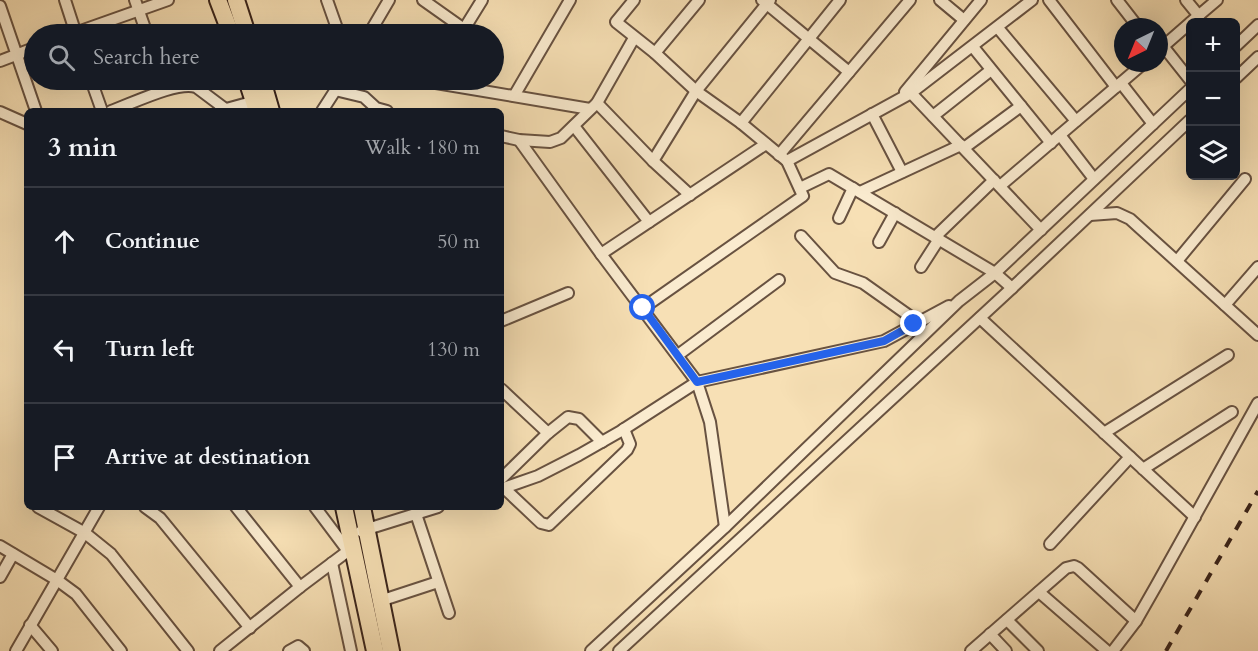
<!DOCTYPE html>
<html lang="en">
<head>
<meta charset="utf-8">
<style>
  body { margin:0; font-family:Cardo,serif; background:#20242c; color:#f1f3f6 }
  .controls { position:absolute; right:18px; top:18px; display:grid; overflow:hidden; border-radius:9px; box-shadow:0 6px 24px #0002 }
  .controls button { width:54px; height:54px; display:grid; place-items:center; padding:0; border:0; border-bottom:2px solid #363941; background:#171b24; color:#f1f3f6; font:30px sans-serif }
  .compass { position:absolute; left:1114px; top:18px; width:54px; height:54px; border-radius:50%; background:#171b24; box-shadow:0 6px 24px #0002; rotate:223deg }
  .stop { position:absolute; width:18px; height:18px; margin:-14px; border:4px solid #2563eb; border-radius:50%; background:#fff }
  .stop.end { background:#2563eb; border-color:#fff; box-shadow:0 2px 6px #0008 }
  .list { margin:0; padding:0; list-style:none }
  h2 { display:flex; justify-content:space-between; align-items:center; height:78px; margin:0; padding:0 24px; font-size:26px }
  h2 small { font-size:20px; font-weight:400; color:#9ea1a6 }
  .list li { display:grid; grid-template-columns:39px 1fr auto; gap:18px; align-items:center; box-sizing:border-box; height:108px; padding:0 24px; border-top:2px solid #363941 }
  .list b { display:block; font-size:22px; white-space:nowrap }
  .list em { font-size:20px; font-style:normal; color:#9ea1a6 }
  .icon { flex:none; width:33px; height:33px; fill:none; stroke:currentColor; stroke-width:2; stroke-linecap:round; stroke-linejoin:round }
  .map { position:relative; flex:none; width:1258px; height:651px; overflow:hidden }
  .search { position:absolute; background:#171b24; box-shadow:0 6px 24px #0002; left:24px; top:24px; width:480px; height:66px; display:flex; align-items:center; gap:15px; box-sizing:border-box; padding:0 21px; border-radius:33px; color:#9ea1a6; font-size:22px }
  .panel { position:absolute; background:#171b24; box-shadow:0 6px 24px #0002; left:24px; top:108px; width:480px; height:402px; border-radius:9px }
  .map>svg:first-child { display:block }
  .lines { fill:none; stroke-linecap:round; stroke-linejoin:round }
  .minor-casing { stroke:#685241; stroke-width:14 }
  .primary-casing { stroke:#39231a; stroke-width:20 }
  .minor { stroke:#faebcf; stroke-width:10 }
  .primary { stroke:#f7e0b5; stroke-width:16 }
  .rail { stroke:#39231a; stroke-width:4; stroke-dasharray:10 10; stroke-linecap:butt }
  .route { stroke:#2563eb; stroke-width:8 }
</style>
</head>
<body>
<div class="map">
<svg width="1258" height="651" viewBox="0 0 1258 651">
  <rect width="100%" height="100%" fill="#f7e0b5"/>
  <filter id="stains"><feTurbulence type="fractalNoise" baseFrequency=".00333" numOctaves="4"/><feColorMatrix values="0 0 0 0 .2 0 0 0 0 .09 0 0 0 0 .02 0 0 0 .5 -.17"/></filter>
  <radialGradient id="worn" r=".72"><stop offset=".6" stop-color="#630" stop-opacity="0"/><stop offset="1" stop-color="#630" stop-opacity=".3"/></radialGradient>
  <g class="lines">
    <defs>
      <g id="minor">
        <path d="M65,0L76,34"/>
        <path d="M135,0L147,34"/>
        <path d="M327,0L339,34"/>
        <path d="M423,0L464,29"/>
        <path d="M634,0L616,22L655,53L696,91L741,123L787,161L803,196L643,308"/>
        <path d="M762,0L849,72"/>
        <path d="M940,0L964,20"/>
        <path d="M1049,0L1116,87"/>
        <path d="M1117,0L1138,27"/>
        <path d="M1186,0L1199,16"/>
        <path d="M0,6L36,111"/>
        <path d="M1191,22L1217,0"/>
        <path d="M998,28L1076,121"/>
        <path d="M72,34L168,0"/>
        <path d="M369,34L389,0"/>
        <path d="M461,34L482,0"/>
        <path d="M1163,46L1190,80"/>
        <path d="M1236,46L1258,25"/>
        <path d="M973,47L1051,143"/>
        <path d="M1159,50L1190,23"/>
        <path d="M655,53L699,0"/>
        <path d="M0,61L34,48"/>
        <path d="M1236,78L1258,57"/>
        <path d="M91,80L102,111"/>
        <path d="M418,80L590,109"/>
        <path d="M1121,83L1153,124"/>
        <path d="M335,90L364,97L376,108L387,111"/>
        <path d="M905,92L981,0"/>
        <path d="M911,93L1041,230"/>
        <path d="M514,96L570,0"/>
        <path d="M597,103L653,161L690,195"/>
        <path d="M111,111C131,104 177,81 196,87L224,108"/>
        <path d="M219,111L259,100"/>
        <path d="M322,111L342,80"/>
        <path d="M0,112L27,124"/>
        <path d="M872,114L902,172"/>
        <path d="M933,116L991,70"/>
        <path d="M741,123L840,0"/>
        <path d="M574,126L649,222"/>
        <path d="M1060,135L1094,179"/>
        <path d="M501,136L519,140L550,142L561,138L597,103L634,38"/>
        <path d="M519,140L601,254L697,382L710,422L725,527"/>
        <path d="M964,148L1021,106"/>
        <path d="M779,155L910,0"/>
        <path d="M653,161L696,91L770,0"/>
        <path d="M787,161L911,93L1032,0"/>
        <path d="M1000,186L1144,63"/>
        <path d="M800,188L829,174L995,273L1012,288"/>
        <path d="M860,192L961,145"/>
        <path d="M1090,215L1117,213L1130,219L1258,335"/>
        <path d="M839,218L853,188"/>
        <path d="M801,236L835,273L863,283L918,322"/>
        <path d="M935,237L994,180"/>
        <path d="M879,242L895,213"/>
        <path d="M601,254L766,144"/>
        <path d="M1177,261L1245,179"/>
        <path d="M921,267L939,239"/>
        <path d="M1225,305L1258,267"/>
        <path d="M980,318L1195,517"/>
        <path d="M501,321L568,293"/>
        <path d="M678,355L779,280"/>
        <path d="M501,389L548,433"/>
        <path d="M1104,433L1228,355"/>
        <path d="M1143,469L1232,412"/>
        <path d="M501,479L548,433L568,417L579,419L602,442"/>
        <path d="M504,488L541,523L549,525L627,450L630,444L624,429"/>
        <path d="M501,489L538,476L579,455L621,431L697,382L884,341L949,306"/>
        <path d="M38,507L85,533L111,554L188,651"/>
        <path d="M145,507L160,518L250,628"/>
        <path d="M236,507L300,587"/>
        <path d="M315,507L348,551"/>
        <path d="M416,514L449,613"/>
        <path d="M361,531L438,507"/>
        <path d="M1050,544L1130,457"/>
        <path d="M0,546L57,580L76,594L121,651"/>
        <path d="M332,563L351,651"/>
        <path d="M0,577L13,554"/>
        <path d="M1039,592L1107,651"/>
        <path d="M380,601L438,582"/>
        <path d="M1007,620L1038,651"/>
        <path d="M30,625L52,651"/>
        <path d="M990,634L1006,651"/>
        <path d="M16,651L99,507"/>
        <path d="M220,651L300,587L352,548"/>
        <path d="M289,651L298,646L304,651"/>
        <path d="M591,651L725,527L959,301L995,273L1190,89"/>
        <path d="M619,651L1012,288L1190,120"/>
        <path d="M971,651L1066,568L1074,566L1078,568L1136,621"/>
        <path d="M1113,651L1136,621L1156,586L1258,403"/>
      </g>
      <g id="primary">
        <path d="M218,0L231,34"/>
        <path d="M236,0L247,34"/>
        <path d="M247,80L257,111"/>
        <path d="M262,80L271,111"/>
        <path d="M344,507L375,651"/>
        <path d="M362,507L391,651"/>
      </g>
    </defs>
    <use href="#minor" class="minor-casing"/>
    <use href="#primary" class="primary-casing"/>
    <use href="#minor" class="minor"/>
    <use href="#primary" class="primary"/>
    <path class="rail" d="M1166,651L1258,491"/>
  </g>
  <g class="lines">
    <path class="route" d="M643,308L697,382L884,341L914,324"/>
  </g>
  <rect width="100%" height="100%" filter="url(#stains)"/>
  <rect width="100%" height="100%" fill="url(#worn)"/>
</svg>
<div class="controls">
<button>+</button>
<button>−</button>
<button><svg class="icon" aria-label="layers" viewBox="0 0 24 24"><path d="M12 4l9 5-9 5-9-5zM3 14l9 5 9-5"/></svg></button>
</div>
<svg class="compass" viewBox="-18 -18 36 36"><path d="M0-13l5 13h-10z" fill="#e53935"/><path d="M0 13l5-13h-10z" fill="#9ea1a6"/></svg>
<div class="stop" style="left:643px;top:308px"></div>
<div class="stop end" style="left:914px;top:324px"></div>
<div class="search"><svg class="icon" aria-label="search" viewBox="0 0 24 24"><circle cx="10" cy="10" r="6"/><path d="M15 15l6 6"/></svg>Search here</div>
<section class="panel">
<h2>3 min<small>Walk · 180 m</small></h2>
<ul class="list">
<li><svg class="icon" aria-label="ahead" viewBox="0 0 24 24"><path d="M12 20V5M6 11l6-6 6 6"/></svg><div><b>Continue</b></div><em>50 m</em></li>
<li><svg class="icon" aria-label="left" viewBox="0 0 24 24"><path d="M17 20v-9H6M10 6l-5 5 5 5"/></svg><div><b>Turn left</b></div><em>130 m</em></li>
<li><svg class="icon" aria-label="arrive" viewBox="0 0 24 24"><path d="M6 21V4h12l-3 4 3 4H6"/></svg><div><b>Arrive at destination</b></div></li>
</ul>
</section>
</div>
</body>
</html>
